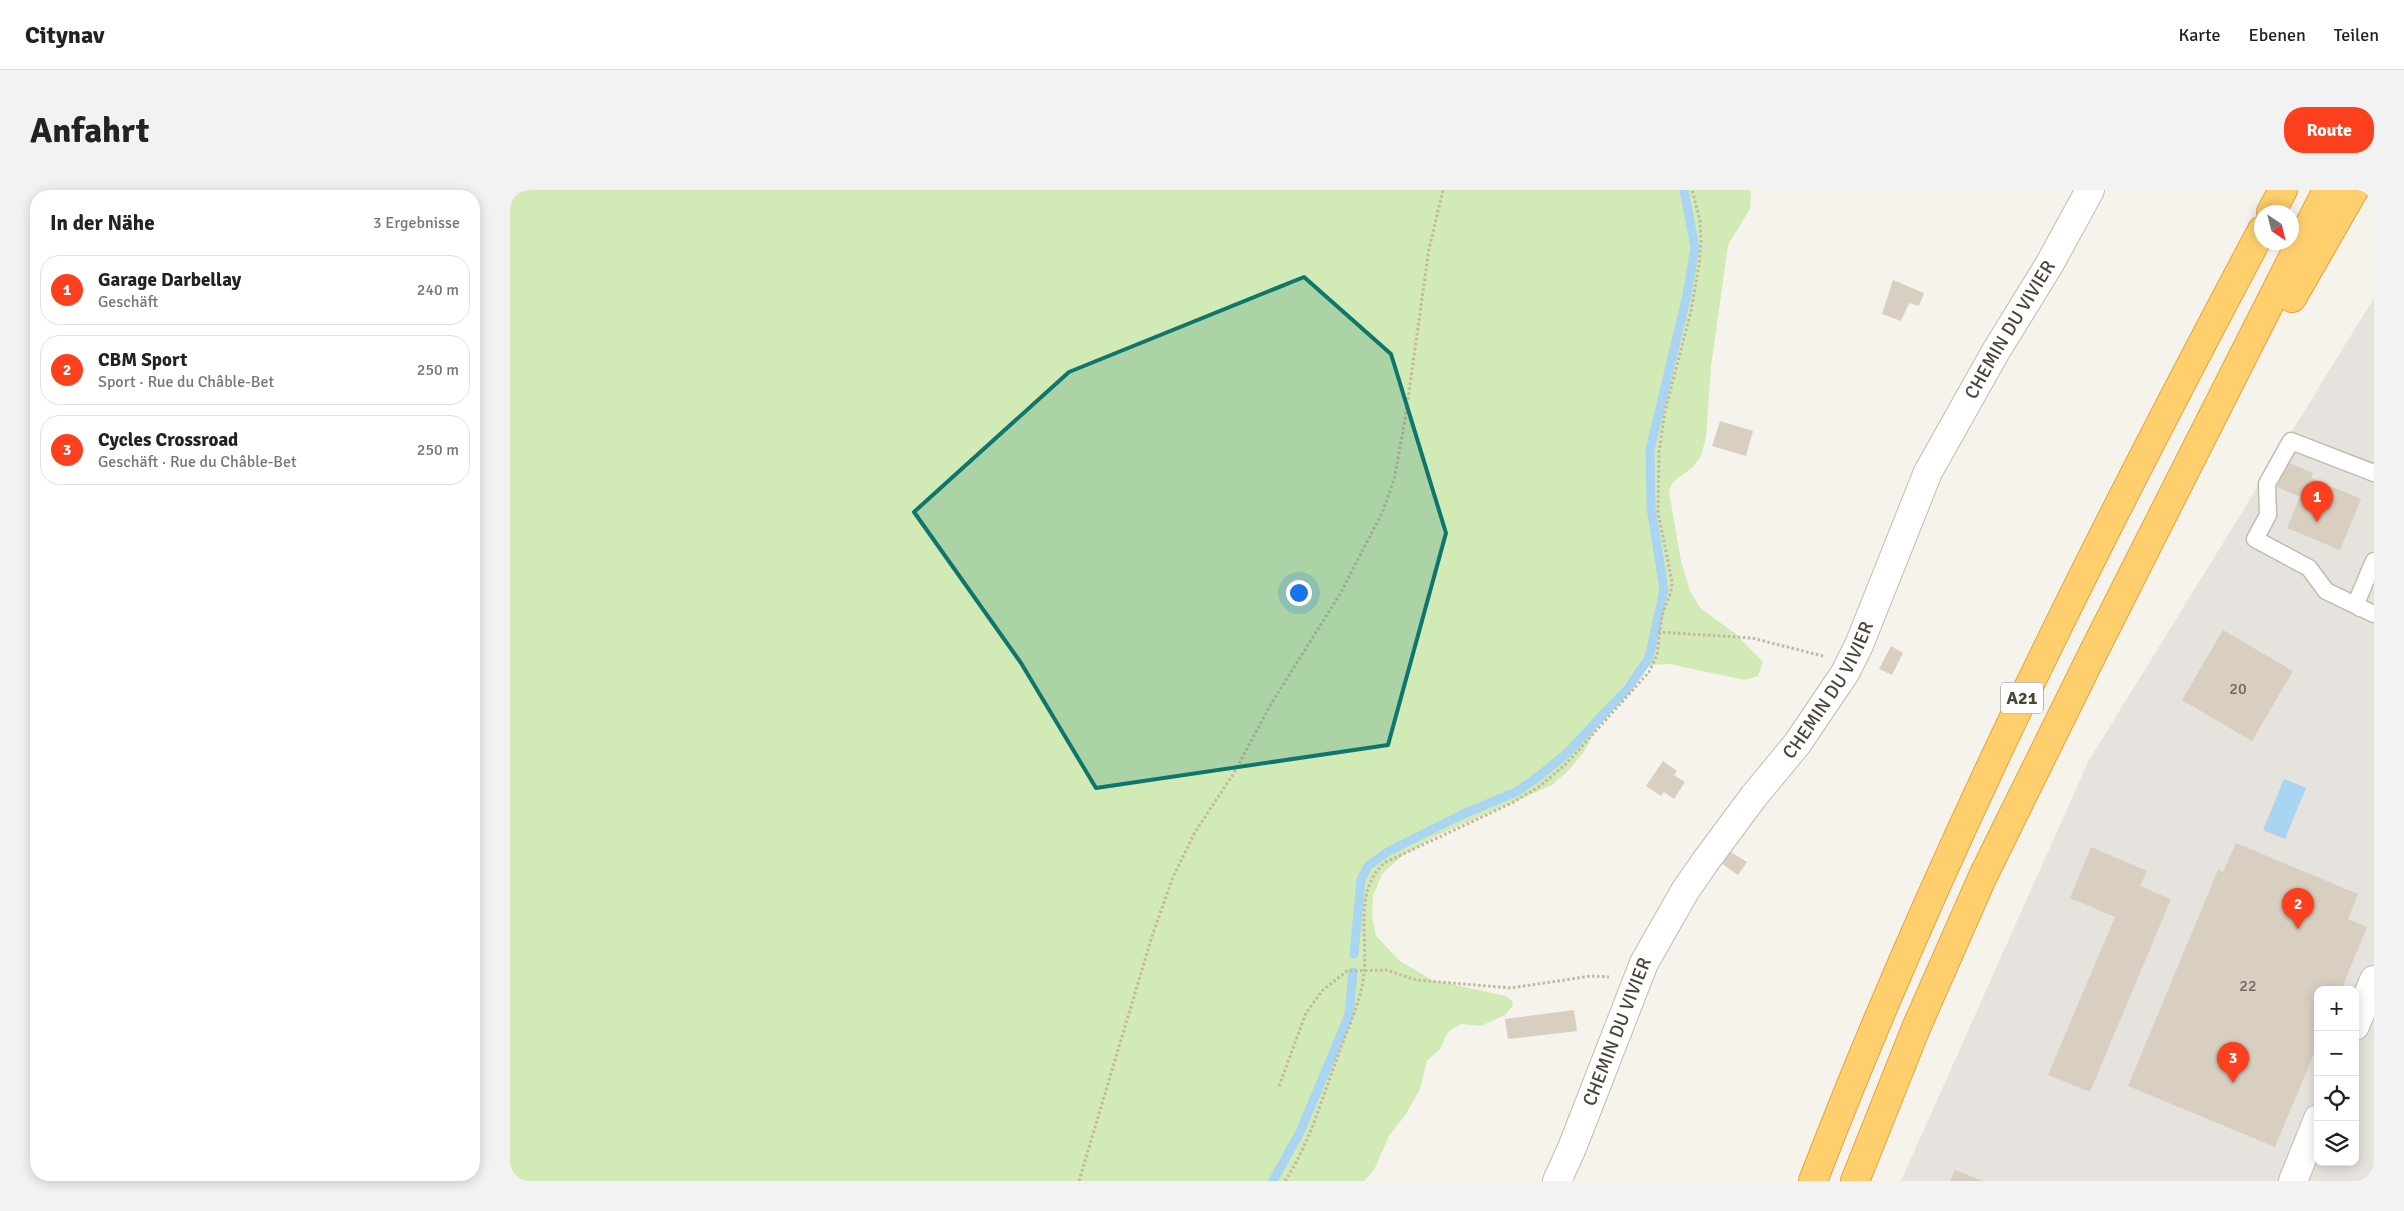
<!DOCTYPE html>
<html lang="de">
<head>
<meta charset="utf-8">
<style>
  body { margin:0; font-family:Signika,sans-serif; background:#f2f2f2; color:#222 }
  .controls { position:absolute; right:15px; bottom:15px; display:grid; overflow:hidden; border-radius:10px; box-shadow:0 2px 12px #0003 }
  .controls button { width:45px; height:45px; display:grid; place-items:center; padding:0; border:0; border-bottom:1px solid #e0e0e0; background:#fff; color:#222; font:25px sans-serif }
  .compass { position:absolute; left:1744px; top:15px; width:45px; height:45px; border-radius:50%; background:#fff; box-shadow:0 2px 12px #0003; rotate:145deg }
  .you { position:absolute; left:788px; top:402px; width:18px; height:18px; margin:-12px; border:4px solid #fff; border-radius:50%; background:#1a73e8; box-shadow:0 0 0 8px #1a73e833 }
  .badge { display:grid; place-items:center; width:32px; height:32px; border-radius:50%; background:#fc3f1d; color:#fff; font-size:16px; font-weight:700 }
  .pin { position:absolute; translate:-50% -41px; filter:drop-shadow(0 1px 2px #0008) }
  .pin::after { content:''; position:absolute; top:26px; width:18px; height:15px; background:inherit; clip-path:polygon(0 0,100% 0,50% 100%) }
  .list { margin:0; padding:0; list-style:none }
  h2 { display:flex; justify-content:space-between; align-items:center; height:65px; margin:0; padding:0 20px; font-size:21px }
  h2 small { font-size:16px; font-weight:400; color:#767676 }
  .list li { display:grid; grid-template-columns:32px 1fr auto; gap:15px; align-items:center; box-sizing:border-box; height:70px; margin:0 10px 10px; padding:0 10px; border:1px solid #e0e0e0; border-radius:20px }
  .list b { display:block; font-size:19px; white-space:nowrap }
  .list p { margin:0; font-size:16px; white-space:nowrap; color:#767676 }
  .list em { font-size:16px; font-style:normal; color:#767676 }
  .icon { flex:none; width:28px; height:28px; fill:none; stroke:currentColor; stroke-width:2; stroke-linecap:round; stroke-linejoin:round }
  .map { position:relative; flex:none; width:1864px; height:991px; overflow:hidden; border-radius:20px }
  header { display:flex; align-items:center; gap:30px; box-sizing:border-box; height:70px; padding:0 25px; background:#fff; border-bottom:1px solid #e0e0e0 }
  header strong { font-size:24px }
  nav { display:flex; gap:28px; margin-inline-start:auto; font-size:18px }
  .intro { display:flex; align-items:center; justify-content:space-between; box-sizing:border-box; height:120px; padding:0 30px }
  h1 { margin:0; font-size:35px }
  .button { padding:12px 22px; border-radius:20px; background:#fc3f1d; color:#fff; font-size:18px; font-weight:700 }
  main { display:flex; gap:30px; padding:0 30px }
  aside { flex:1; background:#fff; border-radius:20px; box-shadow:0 2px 12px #0003 }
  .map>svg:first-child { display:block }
  .industrial { fill:#e6e2dd; fill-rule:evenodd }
  .green { fill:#d2eab5 }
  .water { fill:#a9d4f2 }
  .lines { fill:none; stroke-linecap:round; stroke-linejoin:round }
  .stream { stroke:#a9d4f2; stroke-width:9 }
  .building { fill:#d8cfc1 }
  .lane-casing { stroke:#c2bbae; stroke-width:19 }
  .street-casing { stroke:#c2bbae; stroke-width:30 }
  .highway-casing { stroke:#e0a43c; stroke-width:30 }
  .path { stroke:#c4b79f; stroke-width:3; stroke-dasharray:2.5 2.5; stroke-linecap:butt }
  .lane { stroke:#fff; stroke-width:16 }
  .street { stroke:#fff; stroke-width:28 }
  .highway { stroke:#ffcf6e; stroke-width:28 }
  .marked { fill:#0f766e; fill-opacity:0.2; stroke:#0f766e; stroke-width:4; stroke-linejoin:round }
  .labels { text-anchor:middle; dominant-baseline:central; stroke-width:4; stroke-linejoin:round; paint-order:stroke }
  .number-label { font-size:16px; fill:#6e675b }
  .shield { fill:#fff; stroke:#817c74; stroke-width:1 }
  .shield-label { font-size:18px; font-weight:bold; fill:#4b4439 }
  .street-label { font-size:19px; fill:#4b4439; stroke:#fff }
</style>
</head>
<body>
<header>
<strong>Citynav</strong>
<nav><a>Karte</a><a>Ebenen</a><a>Teilen</a></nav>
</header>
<div class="intro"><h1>Anfahrt</h1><a class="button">Route</a></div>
<main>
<aside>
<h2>In der Nähe<small>3 Ergebnisse</small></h2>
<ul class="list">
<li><span class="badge">1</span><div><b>Garage Darbellay</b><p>Geschäft</p></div><em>240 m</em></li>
<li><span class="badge">2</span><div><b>CBM Sport</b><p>Sport · Rue du Châble-Bet</p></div><em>250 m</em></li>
<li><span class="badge">3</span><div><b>Cycles Crossroad</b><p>Geschäft · Rue du Châble-Bet</p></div><em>250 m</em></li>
</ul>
</aside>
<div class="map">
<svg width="1864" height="991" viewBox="0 0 1864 991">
  <rect width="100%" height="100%" fill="#f6f3ec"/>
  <path class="industrial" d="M1864,108V991H1391L1578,572ZM1808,800H1845V972H1808Z"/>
  <path class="green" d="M0,0H1241L1240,19L1218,55L1201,177L1196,247L1191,266L1182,278L1163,292L1159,301L1171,371L1180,401L1190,418L1226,444L1253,472L1248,486L1235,490L1159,474L1142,475L1116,492L1101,511L1074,562L1058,581L1042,595L928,645L893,665L872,684L863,706L862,726L866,746L890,771L922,790L996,806L1003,812L1002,817L995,825L971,836L951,834L938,842L930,859L917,871L910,899L896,924L879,946L864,980L854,991H0Z"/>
  <path class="water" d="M1774,589L1796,598L1775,649L1753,640Z"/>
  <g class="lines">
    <g class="stream">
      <path d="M844,764L851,690L858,676L877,662L951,625L1006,602L1029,586L1056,564L1118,498L1139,468L1154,400L1141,317L1140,260L1177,105L1185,57L1174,0"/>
      <path d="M763,991L791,940L839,825L843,782"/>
    </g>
  </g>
  <g class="building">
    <path d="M1383,90L1414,103L1409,116L1399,113L1391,131L1372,124Z"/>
    <path d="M1210,231L1243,241L1236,266L1202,256Z"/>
    <path d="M1777,272L1803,283L1801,288L1851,309L1830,360L1777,338L1790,307L1767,297Z"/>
    <path d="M1713,440L1783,481L1742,551L1672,510Z"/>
    <path d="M1381,456L1393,463L1382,485L1369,479Z"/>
    <path d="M1153,571L1167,581L1164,585L1175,592L1164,609L1154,602L1151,606L1136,596Z"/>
    <path d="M1726,653L1848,704L1838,729L1857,737L1831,800H1808V854L1765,957L1618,896L1708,680L1713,682Z"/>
    <path d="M1581,657L1637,681L1630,696L1661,709L1580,902L1538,885L1605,727L1560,708Z"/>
    <path d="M1219,661L1237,672L1228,685L1211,673Z"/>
    <path d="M1064,820L1067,841L998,849L995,829Z"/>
    <path d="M1445,980L1473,991H1440Z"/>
  </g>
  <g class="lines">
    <defs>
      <g id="lane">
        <path d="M1864,283L1781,251L1757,294L1758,325L1745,349L1799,378L1816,401L1864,424"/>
        <path d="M1850,418L1847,411L1864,371"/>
      </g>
      <g id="street">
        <path d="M1845,836L1864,790"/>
        <path id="s1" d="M1047,991L1062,958L1134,773L1175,701L1195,672L1244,606L1287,554L1335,483L1349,455L1418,282L1486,161L1539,75L1580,0"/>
        <path d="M1783,991L1808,929"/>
      </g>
      <g id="highway">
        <path d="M1761,22L1773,0"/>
        <path d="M1782,108L1844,0"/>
        <path d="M1303,991C1429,663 1587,350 1752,40"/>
        <path d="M1345,991L1406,838L1473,686L1583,463L1817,0"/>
      </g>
    </defs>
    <use href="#lane" class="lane-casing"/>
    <use href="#street" class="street-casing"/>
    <use href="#highway" class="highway-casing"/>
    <g class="path">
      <path d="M1148,442L1242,448L1313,466"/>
      <path d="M769,896L796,823L813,800L837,781L876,780L906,790L1001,798L1081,786L1099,787"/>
      <path d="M569,991L642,746L663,687L685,642L724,583L761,514L830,404L872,323L884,290L895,230L919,59L933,0"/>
      <path d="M775,991C799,955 811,911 826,871C836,842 850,815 854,784C858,748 843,697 876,672L1002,613L1030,596L1056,574L1139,482L1147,465L1152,425L1161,402L1162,392L1148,322L1149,262L1155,221L1181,121L1189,75L1191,52L1190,30L1182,0"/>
    </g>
    <use href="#lane" class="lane"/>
    <use href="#street" class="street"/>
    <use href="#highway" class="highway"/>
  </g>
  <path class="marked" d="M794,87L881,164L936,343L878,555L586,598L511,473L404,322L559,182Z"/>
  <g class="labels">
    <g class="number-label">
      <text x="1728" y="499">20</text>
      <text x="1738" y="796">22</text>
    </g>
    <rect class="shield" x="1491" y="492.5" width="42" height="31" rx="4"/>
    <g class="shield-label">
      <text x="1512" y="508">A21</text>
    </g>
    <g class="street-label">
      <text stroke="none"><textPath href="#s1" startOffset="970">CHEMIN DU VIVIER</textPath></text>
      <text stroke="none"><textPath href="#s1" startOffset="565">CHEMIN DU VIVIER</textPath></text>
      <text stroke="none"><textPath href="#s1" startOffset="161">CHEMIN DU VIVIER</textPath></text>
    </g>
  </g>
</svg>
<div class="controls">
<button>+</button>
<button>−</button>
<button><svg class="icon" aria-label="locate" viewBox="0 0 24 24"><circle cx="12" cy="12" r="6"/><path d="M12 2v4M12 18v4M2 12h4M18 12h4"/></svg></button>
<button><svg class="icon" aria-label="layers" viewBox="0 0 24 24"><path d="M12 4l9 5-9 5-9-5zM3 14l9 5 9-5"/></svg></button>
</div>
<svg class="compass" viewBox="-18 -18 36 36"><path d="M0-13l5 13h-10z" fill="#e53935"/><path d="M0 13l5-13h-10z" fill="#767676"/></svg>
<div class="you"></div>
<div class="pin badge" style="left:1807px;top:332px">1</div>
<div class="pin badge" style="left:1788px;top:739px">2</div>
<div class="pin badge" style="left:1723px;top:893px">3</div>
</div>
</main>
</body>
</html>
